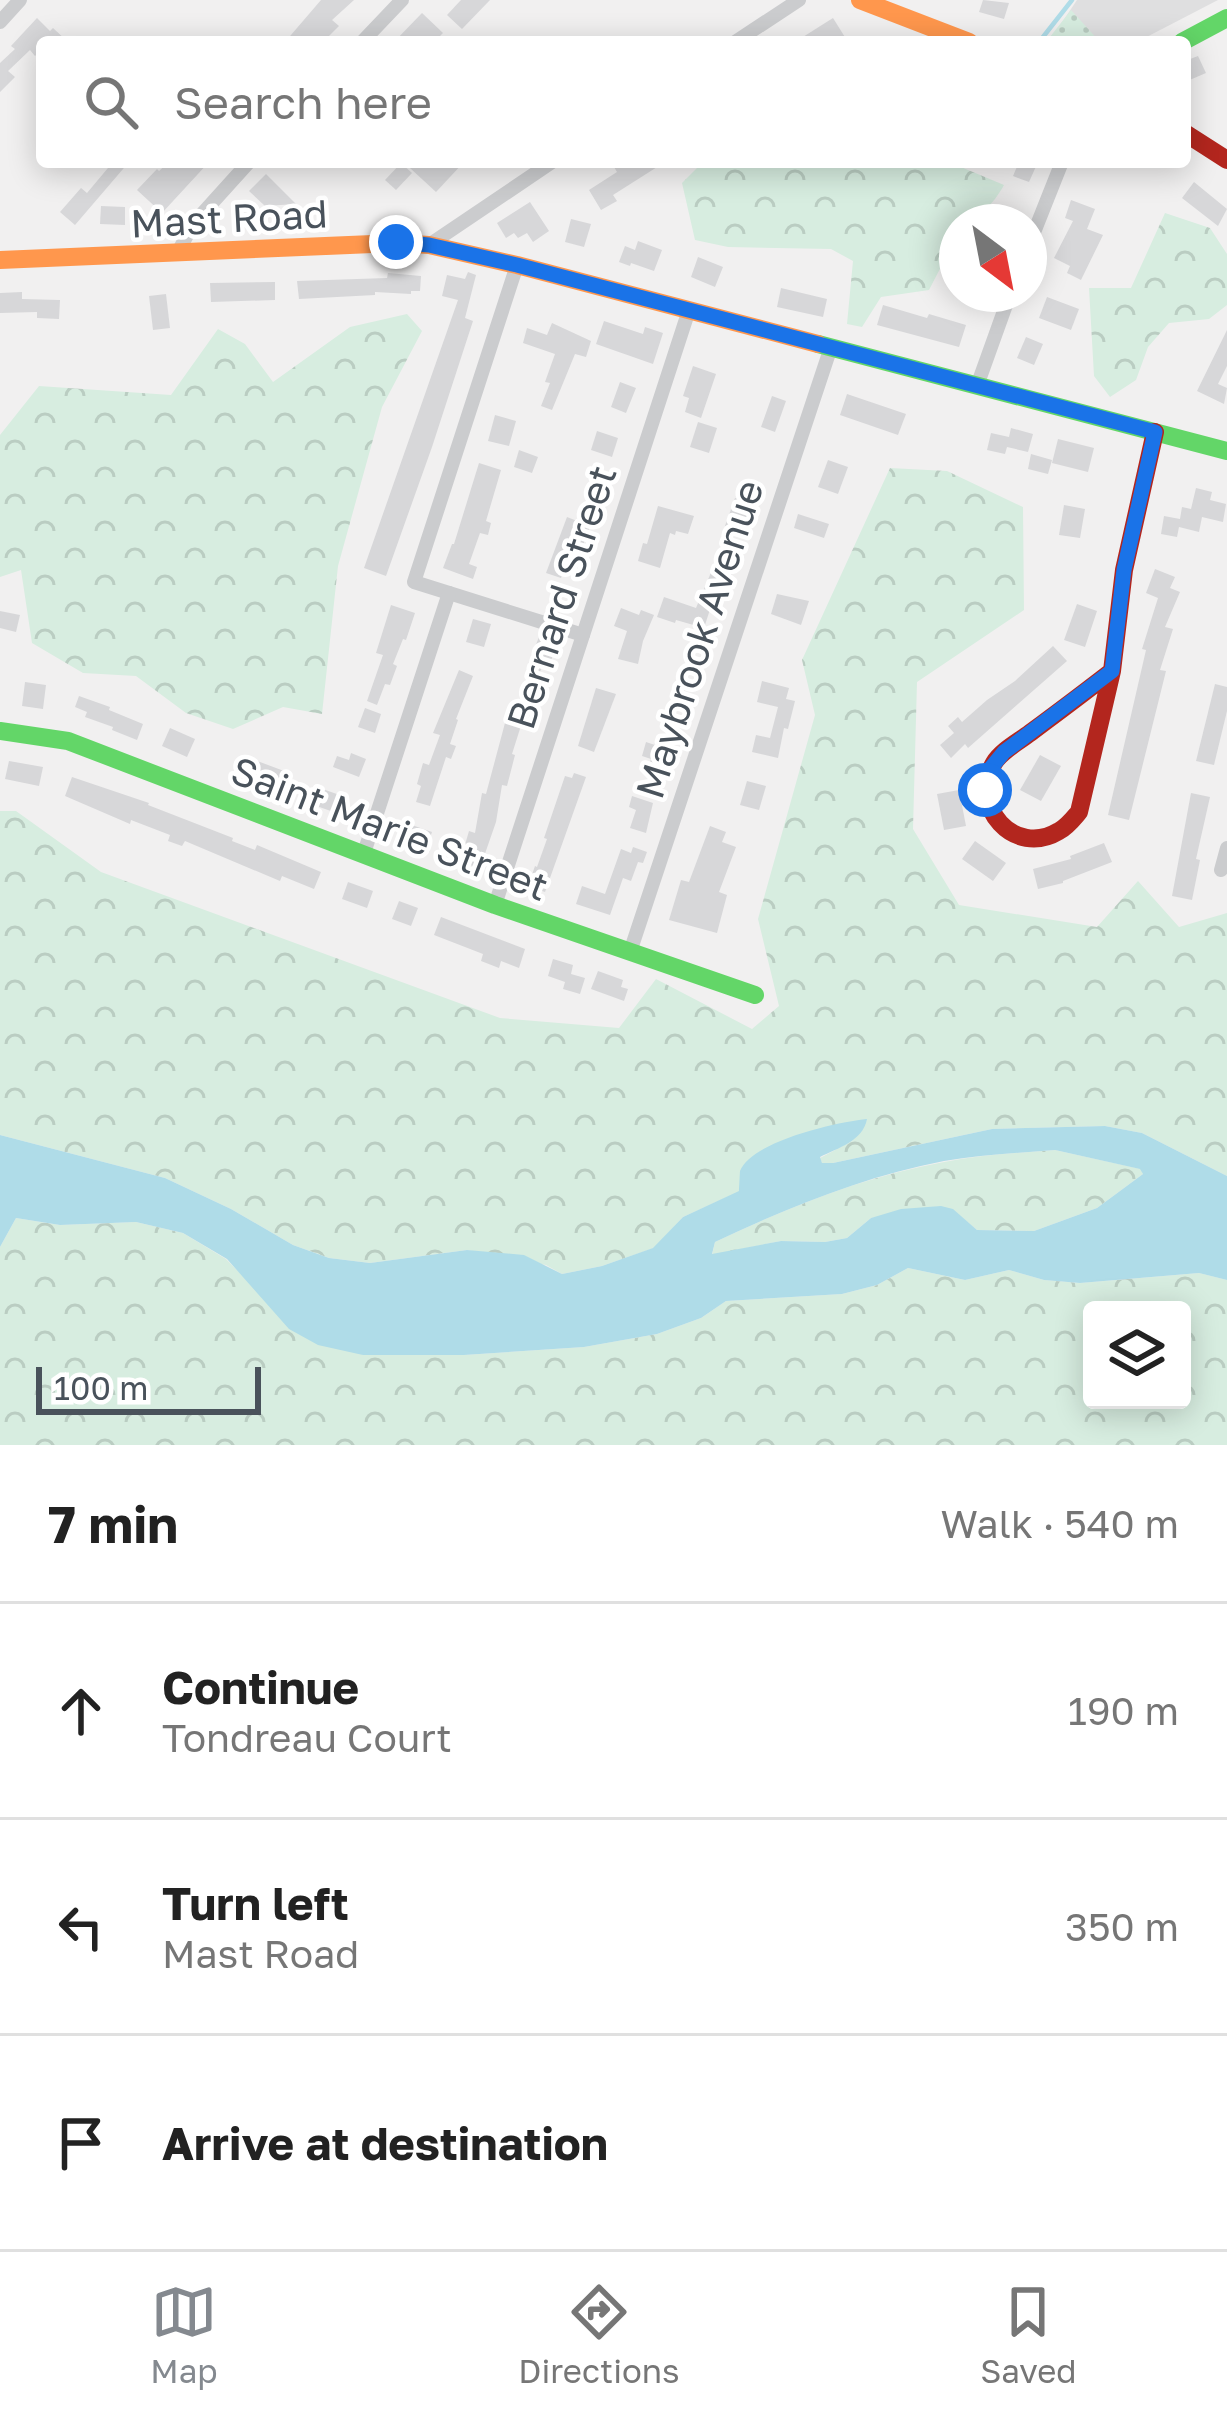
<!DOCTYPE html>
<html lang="en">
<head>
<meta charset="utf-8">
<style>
  body { margin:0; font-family:"Golos Text",sans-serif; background:#f2f2f2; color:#222 }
  .controls { position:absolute; right:36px; bottom:36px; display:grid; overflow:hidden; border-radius:12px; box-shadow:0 6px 30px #0003 }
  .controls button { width:108px; height:108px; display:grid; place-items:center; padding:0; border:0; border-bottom:3px solid #e0e0e0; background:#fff; color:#222; font:60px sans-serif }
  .compass { position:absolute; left:939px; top:204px; width:108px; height:108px; border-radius:50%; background:#fff; box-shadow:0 6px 30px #0003; rotate:148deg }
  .scale { position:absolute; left:36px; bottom:30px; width:225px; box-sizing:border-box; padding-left:12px; border:6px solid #49525b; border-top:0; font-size:33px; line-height:42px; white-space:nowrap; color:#49525b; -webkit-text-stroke:9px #fff; paint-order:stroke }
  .stop { position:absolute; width:36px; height:36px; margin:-27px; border:9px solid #1a73e8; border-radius:50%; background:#fff }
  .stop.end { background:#1a73e8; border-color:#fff; box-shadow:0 3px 12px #0008 }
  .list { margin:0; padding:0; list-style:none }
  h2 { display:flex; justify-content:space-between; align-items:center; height:156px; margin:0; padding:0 48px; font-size:51px }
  h2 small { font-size:39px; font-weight:400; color:#767676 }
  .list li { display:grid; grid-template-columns:78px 1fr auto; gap:36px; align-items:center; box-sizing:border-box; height:216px; padding:0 48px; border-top:3px solid #e0e0e0 }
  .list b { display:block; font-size:45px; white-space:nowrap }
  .list p { margin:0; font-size:39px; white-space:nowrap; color:#767676 }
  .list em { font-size:39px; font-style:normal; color:#767676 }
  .icon { flex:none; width:66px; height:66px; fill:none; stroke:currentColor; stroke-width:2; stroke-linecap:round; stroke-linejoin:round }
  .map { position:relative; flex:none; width:1227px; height:1445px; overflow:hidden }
  .search { position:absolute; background:#fff; box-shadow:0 6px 30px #0003; left:36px; right:36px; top:36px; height:132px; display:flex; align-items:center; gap:30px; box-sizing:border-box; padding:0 42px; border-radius:12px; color:#767676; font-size:45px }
  .sheet { height:804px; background:#fff }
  nav { display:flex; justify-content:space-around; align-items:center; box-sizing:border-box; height:168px; border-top:3px solid #e0e0e0; background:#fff; font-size:33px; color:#767676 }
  nav a { display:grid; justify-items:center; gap:6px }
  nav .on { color:#84898f }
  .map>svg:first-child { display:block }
  .education { fill:#dfdfe0 }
  .grass { fill:url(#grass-dots) }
  .forest { fill:url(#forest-crowns); fill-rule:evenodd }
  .water { fill:#afdce8; fill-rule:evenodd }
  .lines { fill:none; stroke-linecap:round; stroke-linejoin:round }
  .stream { stroke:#afdce8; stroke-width:4.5 }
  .building { fill:#d7d7d9 }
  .street { stroke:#cbccce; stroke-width:14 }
  .fast { stroke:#63d668; stroke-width:18 }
  .slow { stroke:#ff974d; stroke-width:18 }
  .jam { stroke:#b3261e; stroke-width:18 }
  .route { stroke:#1a73e8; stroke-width:15 }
  .labels { text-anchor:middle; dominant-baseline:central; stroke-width:9; stroke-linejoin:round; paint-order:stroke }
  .street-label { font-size:39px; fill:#49525b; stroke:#fff }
</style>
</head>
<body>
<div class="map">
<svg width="1227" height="1445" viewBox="0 0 1227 1445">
  <defs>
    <pattern id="grass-dots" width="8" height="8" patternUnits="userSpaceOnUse" patternTransform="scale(3)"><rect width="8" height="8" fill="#d7ede0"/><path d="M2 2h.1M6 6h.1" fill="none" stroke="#bacdc2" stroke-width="1.8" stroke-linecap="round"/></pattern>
    <pattern id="forest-crowns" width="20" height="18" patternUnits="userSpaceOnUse" patternTransform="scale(3)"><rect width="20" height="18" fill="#d7ede0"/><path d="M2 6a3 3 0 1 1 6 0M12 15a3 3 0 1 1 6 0" fill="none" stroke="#bacdc2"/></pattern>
  </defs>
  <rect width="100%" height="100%" fill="#f1f0f0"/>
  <path class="education" d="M1077,0H1218L1137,42H1049Z"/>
  <path class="grass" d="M1071,10L1100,42H1046Z"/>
  <g class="forest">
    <path d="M703,162H949L1004,185C994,203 978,222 957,222V236L929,290L881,297L862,327L847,324L853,261L831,249L728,247L695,240L682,183Z"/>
    <path d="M1165,213L1210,228L1227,254V305L1209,319L1169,323L1148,347L1136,380L1110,397L1094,376L1089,288H1131Z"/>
    <path d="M407,314L422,331L382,407L338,566L322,714L283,707L233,729L186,713L136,676L83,673L32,643L21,570L0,577V435L39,386L171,395L218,329L245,344L273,382L350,327Z"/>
    <path d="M890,468L947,471L1023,507L1024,610L917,682L913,829L959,905L1097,927L1138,881L1179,927L1227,913V1176L1142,1133L1105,1126L992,1129L833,1163H822L820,1158L854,1140L683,1217L654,1248L602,1266L562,1274L546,1265L467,1250L370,1263L329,1258L293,1245L231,1209L165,1178L0,1135V811H16L101,872L500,1018L619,1028L656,979L752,1029L779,1006L758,919L815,715L802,660Z"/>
    <path d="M1055,1150L1141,1169L1143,1174L1097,1208L1034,1231L977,1230L953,1210L871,1218L847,1238L825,1242L781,1241L712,1255L715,1242C787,1208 865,1176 944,1162C980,1155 1018,1153 1055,1150Z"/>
    <path d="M16,1218L60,1225L136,1222L183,1233L226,1259L256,1289L363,1355H464L584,1347L657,1334L701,1318L726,1301L842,1294L877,1285L908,1268L965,1280L1009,1270L1044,1280L1080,1283L1199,1273L1227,1280V1445H0V1247ZM1092,1310H1182V1400H1092Z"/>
  </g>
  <path class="water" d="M867,1119C863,1141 838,1148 820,1157L822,1163H833L992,1129L1105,1126L1142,1133L1227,1176V1280L1199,1273L1080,1283L1044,1280L1009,1270L965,1280L908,1268L877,1285L842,1294L726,1301L701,1318L657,1334L584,1347L464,1355H363L318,1345L289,1329L227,1259L183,1233L136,1222L60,1225L16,1218L0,1247V1135L165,1178L231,1209L293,1245L329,1258L370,1263L467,1250L524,1255L562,1274L602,1266L653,1248L683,1217L739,1191C739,1190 740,1172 740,1171C752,1141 837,1122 867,1119ZM1055,1150L1140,1169L1143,1174L1097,1208L1034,1231L977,1230L953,1209L941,1206L901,1209L871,1218L847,1238L825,1242L781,1241L712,1254L715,1242C787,1208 865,1176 944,1161C980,1155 1018,1153 1055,1150Z"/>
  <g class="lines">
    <path class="stream" d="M1043,37L1072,0"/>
  </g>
  <g class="building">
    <path d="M321,0H354L332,20L339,26L323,42H285Z"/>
    <path d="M461,0H490L462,29L447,15Z"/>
    <path d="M983,0L1009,3L1004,19L979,12Z"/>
    <path d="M422,13L443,33L434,42H394Z"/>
    <path d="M37,18L50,31L53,28L68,42H42V49L35,56L30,50L8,71L15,77L0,92V63L15,49L11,46Z"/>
    <path d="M833,18L848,42H795Z"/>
    <path d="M1198,56L1206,73L1185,82V61Z"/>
    <path d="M113,162H129L75,225L60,212L81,188L87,193Z"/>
    <path d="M169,162H209L162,213L137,190L157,169L159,171Z"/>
    <path d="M415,162H464L436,192L410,168Z"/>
    <path d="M611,162H665L613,195L617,201L601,210L589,190L617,172Z"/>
    <path d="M1019,162H1038L1029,182L1013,176Z"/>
    <path d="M401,163L412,173L396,190L385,180Z"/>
    <path d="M266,174L296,204L265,206L249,191Z"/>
    <path d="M1194,182L1227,209L1218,226L1182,198Z"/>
    <path d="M1071,200L1095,209L1087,229L1103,235L1081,280L1067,273L1070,266L1054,258L1073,221L1065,218Z"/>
    <path d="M530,202L549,231L533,242L527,233L518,238L514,233L506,238L497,223Z"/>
    <path d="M101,206L125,207V225L100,224Z"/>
    <path d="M571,219L591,224L584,247L565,242Z"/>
    <path d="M638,241L662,250L654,271L631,263L630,266L619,262L625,246L635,250Z"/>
    <path d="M698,257L723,267L715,287L691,277Z"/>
    <path d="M468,272L476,275L465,318L473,321L432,447L386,576L364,568L458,300L442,296L447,275L465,279Z"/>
    <path d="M388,273L421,276L420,291H411V294L375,292V295L299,299L297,281L387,278Z"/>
    <path d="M275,282V300L211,302L210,283Z"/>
    <path d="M781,288L827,299L823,317L777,307Z"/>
    <path d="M22,292V299L60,300L59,319L37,318V312L0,313V293Z"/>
    <path d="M166,294L170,328L153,330L149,296Z"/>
    <path d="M1047,297L1079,309L1071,330L1039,318Z"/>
    <path d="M883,305L927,318L929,314L966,325L959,347L877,325Z"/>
    <path d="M604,321L643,334L645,327L663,333L653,364L596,344Z"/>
    <path d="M552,323L591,341L586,357L575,354L552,410L541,406L550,383L545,382L555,354L523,343L527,328L547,335Z"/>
    <path d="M1227,330V366L1218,384L1227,388L1224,404L1197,391Z"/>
    <path d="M1026,337L1043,344L1034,365L1017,358Z"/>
    <path d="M693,366L716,374L701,418L685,412L689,398L683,396Z"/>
    <path d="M620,382L636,388L626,413L611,407Z"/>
    <path d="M847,394L906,414L898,435L840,415Z"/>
    <path d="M772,396L786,401L775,432L761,427Z"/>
    <path d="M495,415L516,421L509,446L488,441Z"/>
    <path d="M698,422L717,428L709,453L690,447Z"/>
    <path d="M1011,428L1033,434L1028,452L1007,447L1005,454L987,450L991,433L1009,437Z"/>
    <path d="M597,431L618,438L612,457L591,450Z"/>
    <path d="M1058,439L1094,448L1088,472L1052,463Z"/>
    <path d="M519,450L538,457L532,473L514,467Z"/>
    <path d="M1031,454L1052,460L1048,474L1028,469Z"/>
    <path d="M828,460L848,467L838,494L818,487Z"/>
    <path d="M479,463L501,470L486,521L491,523L488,535L480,533L469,564L477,567L473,579L443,568L452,544H454Z"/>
    <path d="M1196,488L1212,492L1210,500L1226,504L1223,522L1202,517L1199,532L1179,527L1177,537L1161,534L1164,516L1180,519L1182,507L1191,509Z"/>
    <path d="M735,498L756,505L746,534L725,526Z"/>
    <path d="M1064,505L1085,509L1080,538L1059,535Z"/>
    <path d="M658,506L694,516L688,534L676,531L675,535L670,533L660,568L638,561L643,543L647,544Z"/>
    <path d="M798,514L829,524L824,538L794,528Z"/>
    <path d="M567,517L590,526L577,562L568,559L561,578L546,573Z"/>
    <path d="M715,563L734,570L723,597L715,594L704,628L676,620L675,623L657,617L664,597L696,608Z"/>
    <path d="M1155,569L1175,577L1170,588L1180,592L1165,627L1173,629L1160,670L1166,671L1129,820L1108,815L1146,650L1142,649L1158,598L1146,593Z"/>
    <path d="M777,594L809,601L801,625L771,614Z"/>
    <path d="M1077,604L1097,611L1085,647L1064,640Z"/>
    <path d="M391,605L415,613L406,640L403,639L393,664L397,666L390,685L385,684L377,705L367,701L383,655L376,653Z"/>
    <path d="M621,608L639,615L641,610L654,615L643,641L638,664L618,659L627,631L614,626Z"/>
    <path d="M0,611L20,615L16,632L0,628Z"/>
    <path d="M473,619L491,624L484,647L466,642Z"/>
    <path d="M539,637L557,644L549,666L543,664L540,672L527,667Z"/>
    <path d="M1053,646L1067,661L968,748L965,744L951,758L940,745L954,733L948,726L958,717L962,722L987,700L1015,681Z"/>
    <path d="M459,670L473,676L456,719L458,720L450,744L456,746L451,759L446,757L430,806L416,802L421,786L417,784L423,763L429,765L440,735L433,733Z"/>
    <path d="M762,681L789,688L786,699L795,701L788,729L784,728L778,758L752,752L756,735L770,738L778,707L757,702Z"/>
    <path d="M25,682L46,685L43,709L22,706Z"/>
    <path d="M1215,684L1227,687V711L1214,765L1196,761Z"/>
    <path d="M596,688L616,694L594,752L578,746Z"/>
    <path d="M79,696L110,707L109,710L143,724L137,740L112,730L113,727L85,717L87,712L75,707Z"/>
    <path d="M365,708L381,714L375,733L358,727Z"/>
    <path d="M509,708L525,713L512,754L515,755L507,786L502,785L496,822L480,868L460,862L469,831L475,833L482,793L486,794Z"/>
    <path d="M170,728L195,739L187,757L162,746Z"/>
    <path d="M657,740L674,746L667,768L650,762L651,759L642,756L646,742L655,745Z"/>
    <path d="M351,753L366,759L359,777L333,767L337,756L349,760Z"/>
    <path d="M1040,755L1061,766L1041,801L1020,790Z"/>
    <path d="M244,756L284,771L277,789L269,786L268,790L248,782L250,777L238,772Z"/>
    <path d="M9,761L43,767L39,786L5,779Z"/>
    <path d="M574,773L586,777L545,892L528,886L535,866L537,867L547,839L544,838L565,776L572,778Z"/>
    <path d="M72,777L149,803L148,805L233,838L232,841L255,850L257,845L321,872L314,889L282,876L280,881L185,841L182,846L168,841L170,835L131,820L130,824L65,796Z"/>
    <path d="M747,781L766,786L759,810L740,805Z"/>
    <path d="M317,787L348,798L342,815L311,804Z"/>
    <path d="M959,790L966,826L944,830L937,794Z"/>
    <path d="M1191,793L1210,797L1196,859L1200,860L1192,900L1172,896Z"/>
    <path d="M632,796L653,803L646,833L630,828L636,810L629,807Z"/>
    <path d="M409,824L432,832L426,849L403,841Z"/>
    <path d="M710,826L726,832L722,842L736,847L719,892L727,895L717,933L669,920L681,880L689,882Z"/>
    <path d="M975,841L1006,863L993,881L962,859Z"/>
    <path d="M1104,843L1112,862L1063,881V883L1038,889L1033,869L1071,859L1070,856Z"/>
    <path d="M633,847L647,852L643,863L638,862L631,881L623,878L610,915L576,904L582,886L605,894L621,849L631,853Z"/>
    <path d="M348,882L373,891L367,908L342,899Z"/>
    <path d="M399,901L418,908L411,926L392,919Z"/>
    <path d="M441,917L525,949L519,968L501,961L499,968L481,961L483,954L434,935Z"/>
    <path d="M553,959L573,965L571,974L585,978L580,994L563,989L565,982L548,976Z"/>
    <path d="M598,971L623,980L621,987L628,989L624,1001L591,989Z"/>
  </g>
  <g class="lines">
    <g class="street">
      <path d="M0,22L20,0"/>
      <path d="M362,42L402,0"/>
      <path d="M735,42L799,0"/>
      <path d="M429,245L552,162"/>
      <path d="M1029,245L1062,162"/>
      <path d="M177,254L193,224L249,162"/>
      <path d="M517,265L414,582L583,635"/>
      <path d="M977,386L1010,294"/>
      <path d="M364,853L449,593"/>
      <path d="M1221,870L1227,848"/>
      <path d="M495,905L689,310"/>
      <path d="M630,952L831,347"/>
    </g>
    <g class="fast">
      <path d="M1182,42L1227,18"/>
      <path d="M818,344L1227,451"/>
      <path d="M0,731L68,741L495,905L755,995"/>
    </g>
    <g class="slow">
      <path d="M860,0L969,42"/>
      <path d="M0,260L396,243L429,245L517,265L818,344"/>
    </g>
    <g class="jam">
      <path d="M1185,133L1227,160"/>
      <path d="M1112,671C1085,692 1057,713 1030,733C1018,742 1001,751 994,763C969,806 1014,858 1059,831C1067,827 1073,819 1079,812L1112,671L1124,570L1155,432"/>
    </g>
  </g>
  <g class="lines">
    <path class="route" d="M396,242L429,245L517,265L1155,432L1124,570L1112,671L1004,752L990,769L985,790"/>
  </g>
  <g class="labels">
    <g class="street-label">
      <text transform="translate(229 218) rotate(-3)">Mast Road</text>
      <text transform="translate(561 597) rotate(-72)">Bernard Street</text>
      <text transform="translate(699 639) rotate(-72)">Maybrook Avenue</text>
      <text transform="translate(390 828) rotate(21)">Saint Marie Street</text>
    </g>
  </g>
</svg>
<div class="controls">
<button><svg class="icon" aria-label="layers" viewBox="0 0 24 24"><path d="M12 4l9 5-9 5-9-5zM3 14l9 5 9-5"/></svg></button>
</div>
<svg class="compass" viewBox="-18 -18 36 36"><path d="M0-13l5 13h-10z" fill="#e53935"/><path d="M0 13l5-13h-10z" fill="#767676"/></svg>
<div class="scale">100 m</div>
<div class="stop" style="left:985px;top:790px"></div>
<div class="stop end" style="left:396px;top:242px"></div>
<div class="search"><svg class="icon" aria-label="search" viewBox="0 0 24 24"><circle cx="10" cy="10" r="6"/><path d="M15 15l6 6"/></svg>Search here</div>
</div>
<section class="sheet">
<h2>7 min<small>Walk · 540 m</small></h2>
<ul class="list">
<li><svg class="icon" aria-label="ahead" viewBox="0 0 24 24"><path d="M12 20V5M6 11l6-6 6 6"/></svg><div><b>Continue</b><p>Tondreau Court</p></div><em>190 m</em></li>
<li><svg class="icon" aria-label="left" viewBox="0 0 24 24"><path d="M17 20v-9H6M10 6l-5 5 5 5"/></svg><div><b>Turn left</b><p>Mast Road</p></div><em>350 m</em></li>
<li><svg class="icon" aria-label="arrive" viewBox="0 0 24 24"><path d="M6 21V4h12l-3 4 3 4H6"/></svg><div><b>Arrive at destination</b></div></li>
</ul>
</section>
<nav>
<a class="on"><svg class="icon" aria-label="map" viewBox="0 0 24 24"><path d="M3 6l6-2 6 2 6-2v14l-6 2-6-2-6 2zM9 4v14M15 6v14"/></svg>Map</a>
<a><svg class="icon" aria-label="directions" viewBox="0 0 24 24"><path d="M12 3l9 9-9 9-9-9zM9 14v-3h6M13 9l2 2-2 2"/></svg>Directions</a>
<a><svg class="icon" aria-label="saved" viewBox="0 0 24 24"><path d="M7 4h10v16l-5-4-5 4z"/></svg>Saved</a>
</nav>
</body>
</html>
